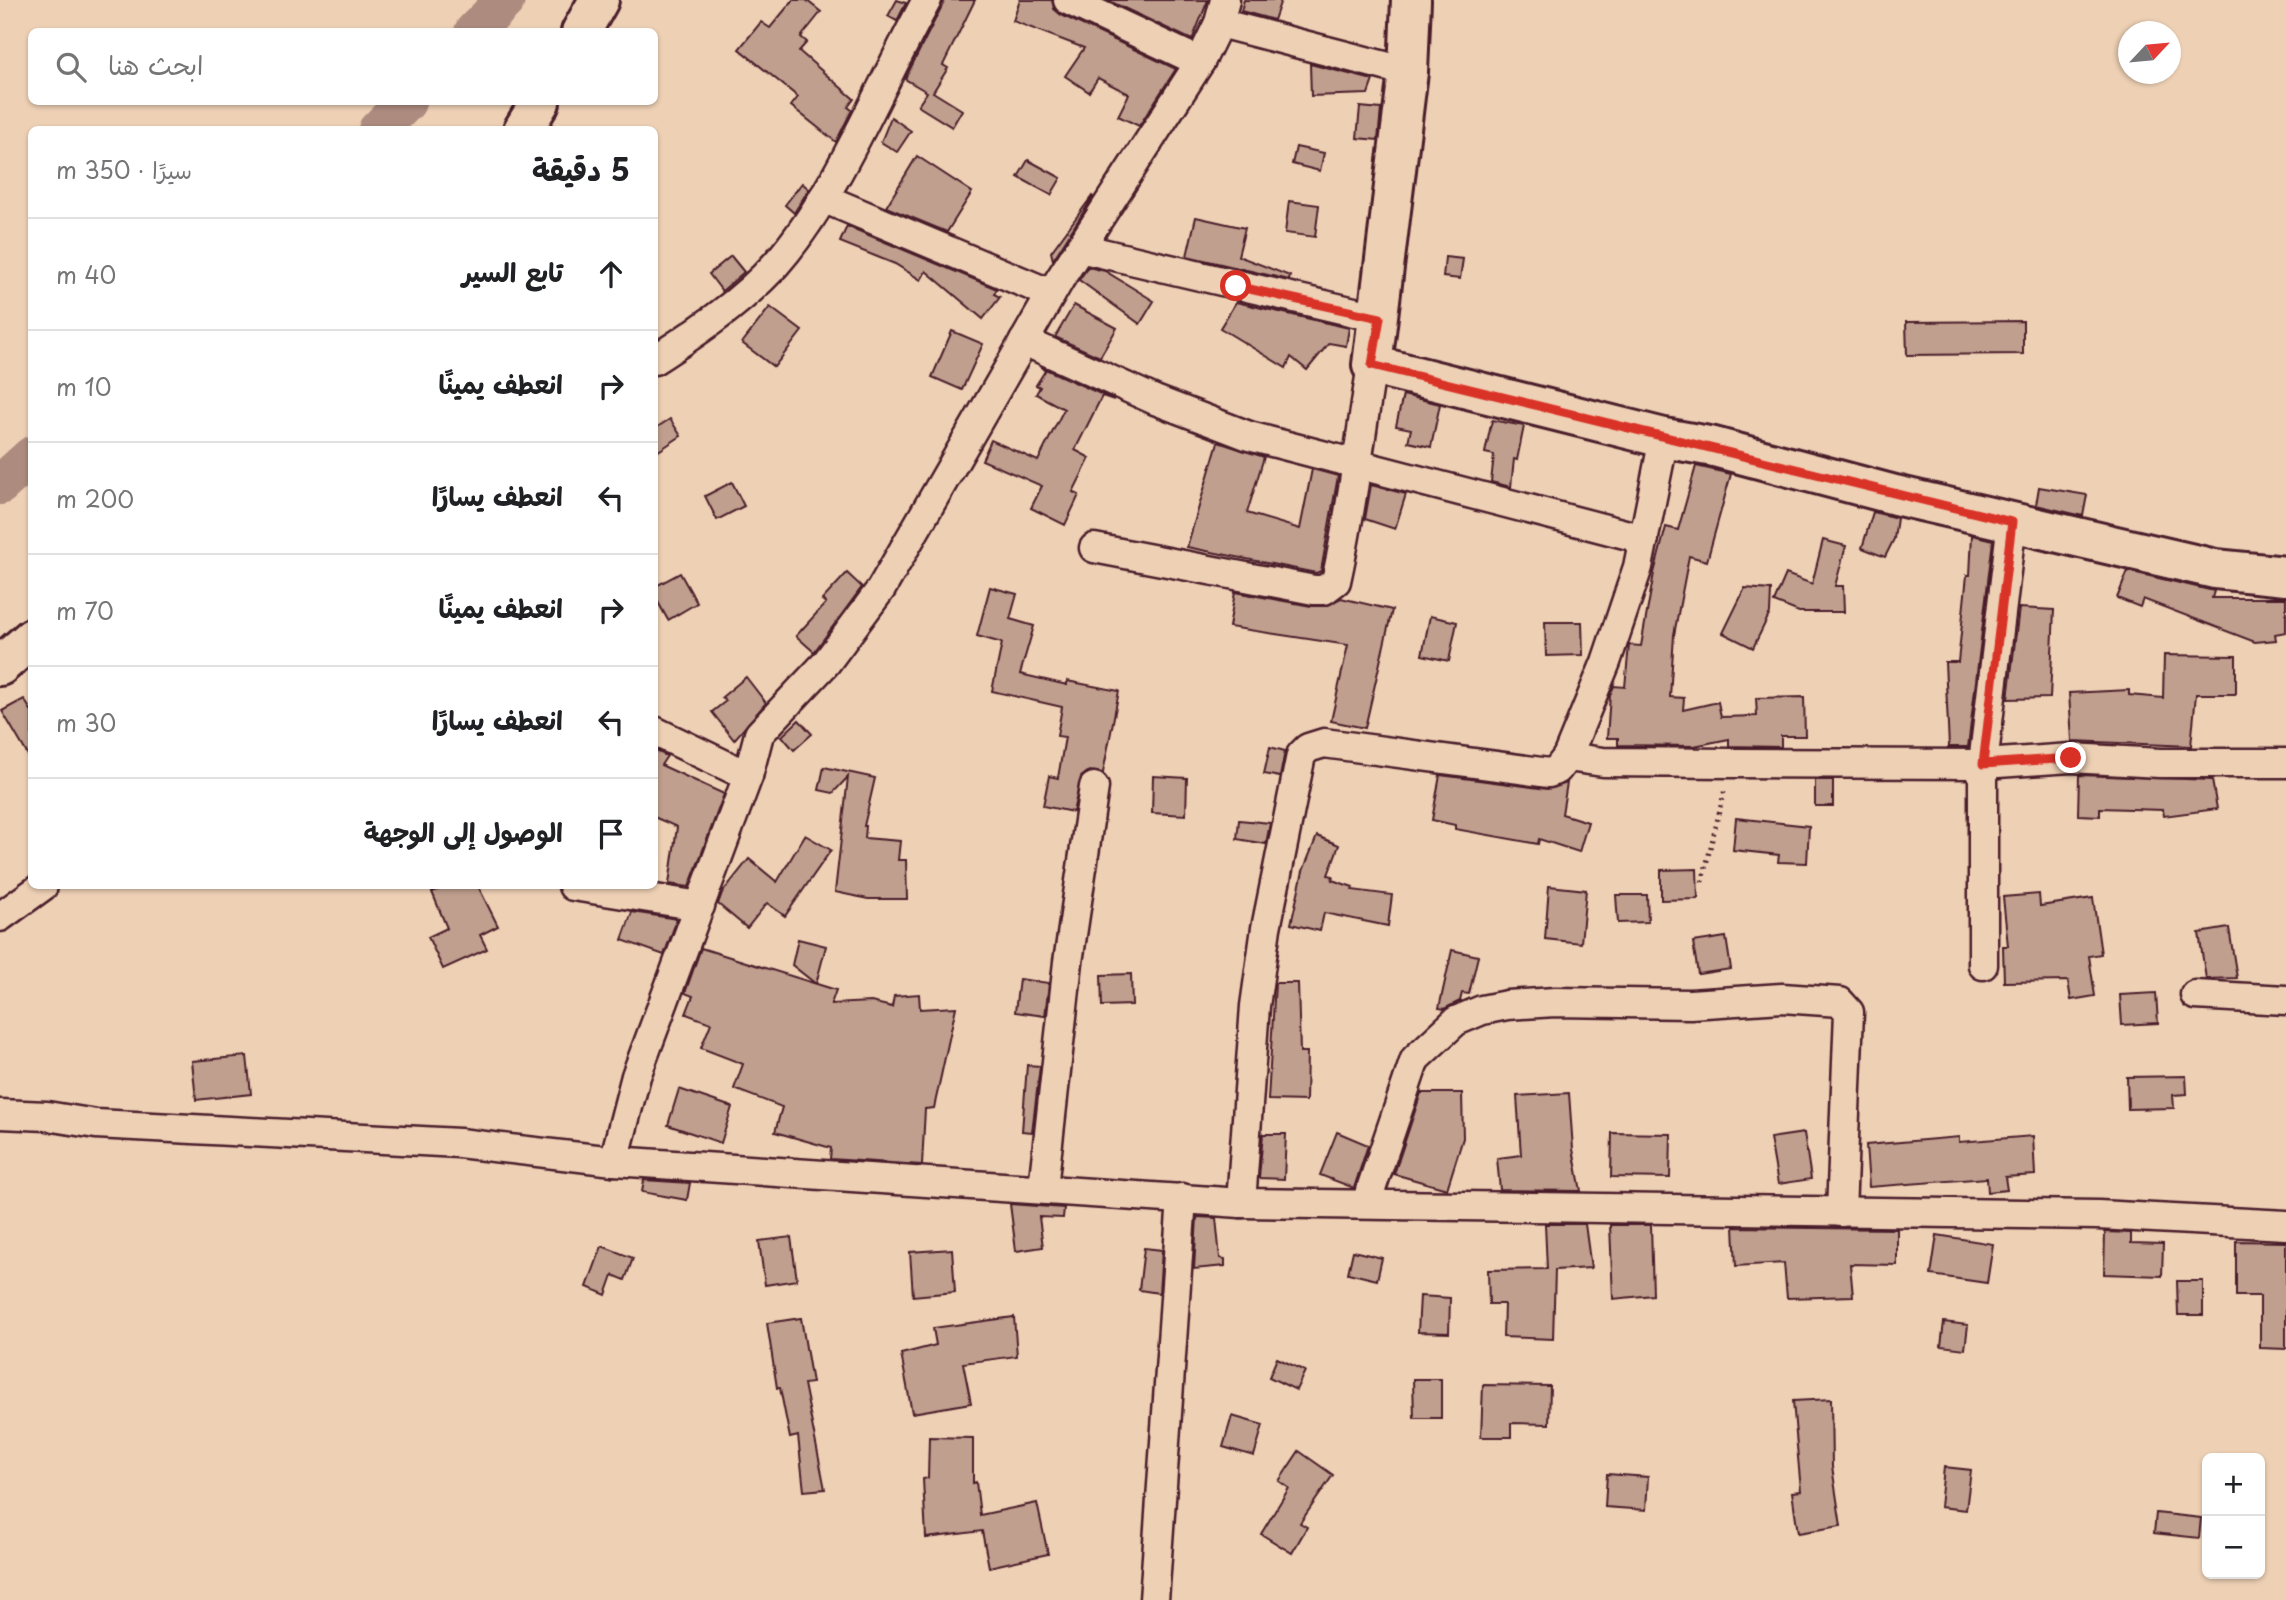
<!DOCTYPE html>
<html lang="ar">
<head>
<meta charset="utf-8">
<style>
  body { margin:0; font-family:"Playpen Sans","Playpen Sans Arabic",sans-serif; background:#f6f6f6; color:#202124; direction:rtl }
  .controls { position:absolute; right:21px; bottom:21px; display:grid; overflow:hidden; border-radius:10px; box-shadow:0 2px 5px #0004 }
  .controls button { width:63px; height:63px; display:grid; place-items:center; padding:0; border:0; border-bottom:2px solid #e0e0e0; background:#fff; color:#202124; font:35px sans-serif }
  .compass { position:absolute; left:2118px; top:21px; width:63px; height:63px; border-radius:50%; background:#fff; box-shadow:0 2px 5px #0004; rotate:64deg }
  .stop { position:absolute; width:21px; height:21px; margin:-16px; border:5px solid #d93025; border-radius:50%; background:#fff }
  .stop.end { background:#d93025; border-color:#fff; box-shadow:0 2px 7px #0008 }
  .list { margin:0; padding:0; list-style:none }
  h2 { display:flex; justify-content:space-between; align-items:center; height:91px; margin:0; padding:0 28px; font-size:30px }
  h2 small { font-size:23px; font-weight:400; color:#757577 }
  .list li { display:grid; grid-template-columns:46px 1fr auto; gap:21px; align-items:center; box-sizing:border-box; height:112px; padding:0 28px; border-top:2px solid #e0e0e0 }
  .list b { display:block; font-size:26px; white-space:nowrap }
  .list em { font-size:23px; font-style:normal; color:#757577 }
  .icon { flex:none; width:38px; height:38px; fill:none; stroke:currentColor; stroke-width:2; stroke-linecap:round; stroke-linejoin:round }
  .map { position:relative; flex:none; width:2286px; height:1600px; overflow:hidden; direction:ltr }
  .search { position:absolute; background:#fff; box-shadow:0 2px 5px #0004; left:28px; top:28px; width:630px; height:77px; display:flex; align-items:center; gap:18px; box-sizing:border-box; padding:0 24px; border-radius:10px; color:#757577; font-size:26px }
  .panel { position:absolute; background:#fff; box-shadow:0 2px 5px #0004; left:28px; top:126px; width:630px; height:763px; border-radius:10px; direction:rtl }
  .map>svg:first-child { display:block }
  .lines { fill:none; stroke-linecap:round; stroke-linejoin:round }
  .river { stroke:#ad8b7f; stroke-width:40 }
  .building { fill:#c09f8e; stroke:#4a1f2b; stroke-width:2 }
  .street-casing { stroke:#4a1f2b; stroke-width:33 }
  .secondary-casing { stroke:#4a1f2b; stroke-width:44 }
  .path { stroke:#4a1f2b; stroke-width:4.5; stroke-dasharray:2 5; stroke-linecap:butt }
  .street { stroke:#eed1b5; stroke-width:28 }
  .secondary { stroke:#eed1b5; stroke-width:38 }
  .route { stroke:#d93025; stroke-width:9 }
</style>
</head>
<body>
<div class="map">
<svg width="2286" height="1600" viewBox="0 0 2286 1600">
  <rect width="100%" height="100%" fill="#eed1b5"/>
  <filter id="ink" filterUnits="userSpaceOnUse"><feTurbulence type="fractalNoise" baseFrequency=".0143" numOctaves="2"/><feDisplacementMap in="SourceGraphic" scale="14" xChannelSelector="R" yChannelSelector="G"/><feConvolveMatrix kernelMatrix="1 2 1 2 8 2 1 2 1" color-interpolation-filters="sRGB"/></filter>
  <g filter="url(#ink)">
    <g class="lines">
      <g class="river">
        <path d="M474,32L505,0"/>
        <path d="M378,130L406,102"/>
        <path d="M0,485L32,456"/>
      </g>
    </g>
    <g class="building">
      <path d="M793,0H806L821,12L801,37L807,42L799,51L854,99L848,107L852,110L836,142L791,106L798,97L739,49L761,22L770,28Z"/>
      <path d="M897,0L906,3L897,21L888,16Z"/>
      <path d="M945,0H975L943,65L948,68L933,92L962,110L952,127L918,106L927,92L905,79Z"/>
      <path d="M1020,0H1052L1054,9L1061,15L1176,69L1139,126L1118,116L1129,94L1098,78L1089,92L1065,76L1084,48L1013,21Z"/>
      <path d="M1107,0H1208L1192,40Z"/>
      <path d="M1244,0H1281L1274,20L1241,11Z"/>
      <path d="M1310,64L1373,80L1368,94L1311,96Z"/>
      <path d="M1360,107L1381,109L1378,140L1357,138Z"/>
      <path d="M891,117L911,131L897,152L881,142Z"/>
      <path d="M1296,147L1324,153L1320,171L1292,164Z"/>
      <path d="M917,156L972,192L947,232L886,207Z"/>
      <path d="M1028,160L1061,178L1051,195L1018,177Z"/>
      <path d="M802,183L809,189L794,213L785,205Z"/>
      <path d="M1092,196L1093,197L1053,260L1051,252Z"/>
      <path d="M1289,201L1319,205L1315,237L1285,233Z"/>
      <path d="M1196,217L1245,228L1238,256L1290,276L1289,280L1187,256Z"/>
      <path d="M847,226L997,289L994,294L1000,297L983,319L926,271L921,280L895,264L840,242Z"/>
      <path d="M731,256L744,272L722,291L709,274Z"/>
      <path d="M1445,257L1463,259L1460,279L1443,277Z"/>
      <path d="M1088,267L1105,271L1154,301L1140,324L1079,280Z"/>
      <path d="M1236,302L1349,328L1346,346L1329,343L1307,370L1291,357L1286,368L1220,328Z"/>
      <path d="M1074,305L1117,328L1100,357L1055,337Z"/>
      <path d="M770,307L802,331L774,367L742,343Z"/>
      <path d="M2023,321V354L1907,355L1906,322Z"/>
      <path d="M952,331L983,344L962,390L932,377Z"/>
      <path d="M1041,367L1114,400L1102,396L1075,450L1090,458L1073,492L1079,495L1065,525L1031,508L1042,486L982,460L991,440L1038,461L1064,409L1036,394L1040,387L1036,385L1045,371Z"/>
      <path d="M1403,395L1440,404L1431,447L1408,442L1411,429L1396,426Z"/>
      <path d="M670,419L681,436L654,454V429Z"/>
      <path d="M1492,420L1524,426L1517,460L1514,459L1511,487L1491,482L1494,455L1485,453Z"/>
      <path d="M1218,442L1264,457L1247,513L1300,529L1312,469L1338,476L1321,571L1316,573L1187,547Z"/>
      <path d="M1696,466L1731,474L1707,561L1689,556L1674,635L1670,697L1684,698L1683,710L1718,702L1721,717L1757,716L1756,698L1804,697L1805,736H1781V747L1729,746V739L1694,746L1618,745V738H1607L1610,695L1614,686L1625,687L1629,645L1641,646L1654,573L1666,527L1678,530Z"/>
      <path d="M732,482L744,506L717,520L705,496Z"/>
      <path d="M1371,485L1406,494L1395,529L1365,519Z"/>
      <path d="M2039,487L2087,495L2083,516L2036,505Z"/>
      <path d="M1873,512L1897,518L1894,539L1885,557L1862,548Z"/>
      <path d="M1972,535L1993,540L1968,747H1949L1945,662H1958L1967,575H1970Z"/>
      <path d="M1823,540L1846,546L1835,586H1843L1844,612H1799L1774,602L1786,574L1812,584Z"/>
      <path d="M2128,571L2214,591L2212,598H2286V632L2275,634L2276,640L2255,642L2143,599L2140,607L2117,598Z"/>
      <path d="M680,573L697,603L668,620L654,595V587Z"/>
      <path d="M847,573L862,587L814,652L796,636L826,603L822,600Z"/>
      <path d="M990,587L1017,594L1010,619L1034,626L1020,674L1067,685V681L1119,691L1103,773L1089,771L1081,777L1073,812L1043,806L1049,776L1058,778L1065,737L1057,736L1062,707L992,691L1002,643L977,636Z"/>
      <path d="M1745,588L1771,590L1770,613L1753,648L1723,633Z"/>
      <path d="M1235,592L1311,606H1325L1341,598L1392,610L1365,728L1331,721L1348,645L1229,627Z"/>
      <path d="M2019,608L2054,610L2050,698L2008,699Z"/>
      <path d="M1430,616L1457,622L1449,661L1422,655Z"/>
      <path d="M1545,622H1582L1583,655L1546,656Z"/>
      <path d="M2164,655L2236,656V694H2196L2191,746L2072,741L2069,693L2129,690V695L2163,698Z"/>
      <path d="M746,677L766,703L734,740L712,712L726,701L722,697Z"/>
      <path d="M24,699L32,712V762L2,711Z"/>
      <path d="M799,720L812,734L794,750L782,736Z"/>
      <path d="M1270,747L1285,751L1280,777L1264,774Z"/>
      <path d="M654,750L667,756L661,765L724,794L689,887L669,884L677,827L654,817Z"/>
      <path d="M824,767L875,778L864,826H866L865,838L900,841L898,860H906L907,899H868L835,892L848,777L833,793L819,790Z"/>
      <path d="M1440,775L1547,789L1567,783L1562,814L1588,822L1579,852L1539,839L1538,844L1455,829V825L1432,820Z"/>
      <path d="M2079,775L2212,780L2217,809L2164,816L2163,810L2100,808V816L2078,815Z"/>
      <path d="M1153,776L1187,778L1186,815L1152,813Z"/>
      <rect x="1815" y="780" width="18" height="26"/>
      <path d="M1736,818L1809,826L1807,863L1778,862L1779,855L1733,850Z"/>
      <path d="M1239,820L1270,823L1266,844L1237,839Z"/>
      <path d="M805,835L831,850L785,916L767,903L747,928L718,904L722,893L749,859L777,882Z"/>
      <path d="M1317,836L1339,845L1328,875L1333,876L1332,880L1353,887L1352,890L1392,895L1388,926L1324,913L1320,931L1291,924L1303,871Z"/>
      <path d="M1697,869L1698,899L1661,900V870Z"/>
      <path d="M448,886H478L498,926L480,935L487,949L443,969L428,937L447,928L432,892Z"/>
      <path d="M1549,886L1586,890L1581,943L1545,939Z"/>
      <path d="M2039,894L2040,906L2093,898L2101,954L2089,956L2095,996L2071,1000L2068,981L2004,982L2003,946H2008L2003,897Z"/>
      <path d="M1616,895H1647L1648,922L1618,923Z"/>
      <path d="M632,912L677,919L664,955L622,940Z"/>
      <path d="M2229,928L2237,978L2206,979L2199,933Z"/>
      <path d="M1726,937L1731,969L1698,974L1693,942Z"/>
      <path d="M798,939L826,946L816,984L792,965Z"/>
      <path d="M701,948L836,990L831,1004L871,1002L892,1007L894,996L919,994L920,1009L956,1007L934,1108L925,1109L922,1165L830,1159L831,1148L775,1132L782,1107L734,1089L743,1064L701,1048L711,1023L686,1014L693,996L685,993Z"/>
      <path d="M1452,950L1478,956L1469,994L1462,993L1460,1001L1444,1009L1439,1008Z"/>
      <path d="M1131,974L1132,1005L1102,1006L1101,975Z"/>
      <path d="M1019,979L1049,983L1045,1016L1015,1012Z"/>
      <path d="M1275,983H1298L1300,1052H1307L1306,1101L1268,1100Z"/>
      <path d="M2156,993L2158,1023L2122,1025L2120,995Z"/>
      <path d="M247,1056L251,1094L196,1100L192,1061Z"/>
      <path d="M1027,1065L1040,1066L1032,1132L1022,1131Z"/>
      <path d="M2186,1076L2187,1094L2173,1095L2174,1108L2128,1109L2127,1077Z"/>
      <path d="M679,1089L732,1107L721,1143L668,1125Z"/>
      <path d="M1421,1093H1462L1463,1138L1447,1189L1394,1174Z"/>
      <path d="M1569,1093L1573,1149L1581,1191L1500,1190L1497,1158L1521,1155L1517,1096Z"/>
      <path d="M1337,1132L1368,1145L1354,1188L1320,1175Z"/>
      <path d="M1612,1133L1671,1134L1670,1178L1611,1177Z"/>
      <path d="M1804,1133L1811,1179L1778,1184L1770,1138Z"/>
      <path d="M1263,1134H1286L1284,1179L1259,1178Z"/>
      <path d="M2033,1136L2035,1175L2005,1177L2007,1190L1988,1192L1987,1178L1869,1187L1866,1145L1959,1137V1142Z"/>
      <path d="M644,1180L690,1183L687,1200L642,1192Z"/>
      <path d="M1010,1204L1064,1208L1063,1218L1039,1217L1043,1247L1016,1251Z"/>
      <path d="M1197,1217L1216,1218L1220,1258L1225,1259V1266L1194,1269Z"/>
      <path d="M1545,1224H1585L1591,1268L1555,1270L1553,1339L1503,1337L1504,1304H1489L1488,1270L1547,1269Z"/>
      <path d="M1610,1225H1651L1653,1295L1613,1299Z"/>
      <path d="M1734,1227L1897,1229V1265L1850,1264L1853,1296L1787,1298L1784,1263L1736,1266Z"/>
      <path d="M2105,1232L2131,1233V1243L2163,1244L2162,1276L2104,1274Z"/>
      <path d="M1937,1235L1993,1244L1987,1283L1931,1275Z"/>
      <path d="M791,1237L797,1280L765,1285L759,1241Z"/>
      <path d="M2236,1241L2286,1242V1349L2260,1348V1296H2236Z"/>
      <path d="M602,1246L633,1258L625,1280L613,1275L606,1295L587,1287Z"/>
      <path d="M1144,1248L1162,1250L1159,1293L1139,1290Z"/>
      <path d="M952,1249L955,1292L913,1296L910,1252Z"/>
      <path d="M1353,1251L1382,1258L1377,1280L1348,1273Z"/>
      <path d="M2177,1281H2203V1315H2178Z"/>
      <path d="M1420,1296L1450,1298L1449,1333L1418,1332Z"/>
      <path d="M1014,1317L1017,1356L963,1363L971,1403L912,1413L901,1354L936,1345L933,1328Z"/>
      <path d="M801,1318L812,1383L804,1384L825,1489L804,1491L798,1436L790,1438L780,1388H777L767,1323Z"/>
      <path d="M1944,1322L1968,1325L1965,1349L1941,1346Z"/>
      <path d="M1277,1358L1305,1371L1296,1390L1269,1377Z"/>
      <path d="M1413,1379H1441V1418H1414Z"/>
      <path d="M1483,1385L1550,1386L1549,1424L1511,1423V1437H1481Z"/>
      <path d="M1831,1399L1832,1467L1841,1526L1798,1533L1792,1492L1801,1491L1793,1401Z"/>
      <path d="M1232,1416L1263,1425L1254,1456L1223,1447Z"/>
      <path d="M929,1437L973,1438V1483L976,1482L980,1515L1037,1503L1048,1554L989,1567L982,1531L926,1538L923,1479L928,1478Z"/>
      <path d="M1299,1451L1333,1475L1300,1523L1307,1527L1292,1553L1261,1534L1289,1488L1279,1481Z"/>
      <path d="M1944,1467L1971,1470L1966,1510L1940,1507Z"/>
      <path d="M1607,1474L1648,1477L1646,1510L1605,1507Z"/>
      <path d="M2156,1513L2201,1518L2199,1538L2154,1533Z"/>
    </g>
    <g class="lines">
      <defs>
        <g id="street">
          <path d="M1068,0L1200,62"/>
          <path d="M1219,23L1408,72"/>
          <path d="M823,198L1051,294"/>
          <path d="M1080,248L1380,318"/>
          <path d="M1024,341L1155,400L1249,436L1644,539"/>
          <path d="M654,360C696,333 743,301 776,264C837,195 881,82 927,0"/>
          <path d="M1094,548L1314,590H1324L1336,581C1352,510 1360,437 1372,365"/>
          <path d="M654,731L748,776"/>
          <path d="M1567,757L1603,762L1732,763L1983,764L2071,758L2160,763H2286"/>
          <path d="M573,886L700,906"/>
          <path d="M0,917L43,886"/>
          <path d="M1983,965V764L2012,521"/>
          <path d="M2195,995L2286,1000"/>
          <path d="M0,1114L47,1116L96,1124L459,1143L614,1161L1241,1203L2098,1215L2286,1225"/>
          <path d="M614,1161L636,1076L748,776L759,734L826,663L881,589L1060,279L1200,62L1219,23L1225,0"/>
          <path d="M1043,1188L1068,962L1094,787"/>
          <path d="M1241,1203L1255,1006L1266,928L1301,755L1308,748L1324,743L1549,773L1557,770L1567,757L1606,662L1638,567L1664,438"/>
          <path d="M1366,1204L1415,1059L1456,1021L1482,1010L1507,1005L1555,1002L1690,1004L1782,998L1840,1002L1849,1012L1841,1212"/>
          <path d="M1154,1600L1182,1198"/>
        </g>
        <g id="secondary">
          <path d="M1411,0L1408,72L1372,365L1664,438L1714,447L1895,495L2215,569L2286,576"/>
          <path d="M581,32L599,0"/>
          <path d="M523,130L540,102"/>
          <path d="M0,666L32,638"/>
        </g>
      </defs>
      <use href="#street" class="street-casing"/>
      <use href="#secondary" class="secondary-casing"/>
      <path class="path" d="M1702,882L1725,788"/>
      <use href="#street" class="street"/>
      <use href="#secondary" class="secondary"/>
    </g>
  </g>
  <g class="lines" filter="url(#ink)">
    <path class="route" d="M1236,286L1380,318L1372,365L2012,522L1983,764L2071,758"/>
  </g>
</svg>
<div class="controls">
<button>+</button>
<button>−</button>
</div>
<svg class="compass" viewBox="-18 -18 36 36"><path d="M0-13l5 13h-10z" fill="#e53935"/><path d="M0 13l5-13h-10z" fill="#757577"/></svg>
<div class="stop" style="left:1236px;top:286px"></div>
<div class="stop end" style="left:2071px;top:758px"></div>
<div class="search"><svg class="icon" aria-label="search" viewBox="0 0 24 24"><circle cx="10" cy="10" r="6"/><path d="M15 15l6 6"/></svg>ابحث هنا</div>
<section class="panel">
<h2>5 دقيقة<small>سيرًا · 350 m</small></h2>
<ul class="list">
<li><svg class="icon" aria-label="ahead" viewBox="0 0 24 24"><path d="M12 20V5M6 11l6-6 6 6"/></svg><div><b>تابع السير</b></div><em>40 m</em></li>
<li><svg class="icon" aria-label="right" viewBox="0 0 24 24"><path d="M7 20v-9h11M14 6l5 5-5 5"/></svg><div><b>انعطف يمينًا</b></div><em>10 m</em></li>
<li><svg class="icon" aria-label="left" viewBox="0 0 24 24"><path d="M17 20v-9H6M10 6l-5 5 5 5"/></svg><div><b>انعطف يسارًا</b></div><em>200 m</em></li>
<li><svg class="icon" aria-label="right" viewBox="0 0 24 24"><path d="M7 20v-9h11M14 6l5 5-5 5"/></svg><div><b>انعطف يمينًا</b></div><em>70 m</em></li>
<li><svg class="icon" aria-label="left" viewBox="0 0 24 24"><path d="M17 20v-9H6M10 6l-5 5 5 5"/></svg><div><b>انعطف يسارًا</b></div><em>30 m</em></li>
<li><svg class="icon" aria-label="arrive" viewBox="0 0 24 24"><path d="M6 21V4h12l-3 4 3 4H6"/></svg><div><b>الوصول إلى الوجهة</b></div></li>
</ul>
</section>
</div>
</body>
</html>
